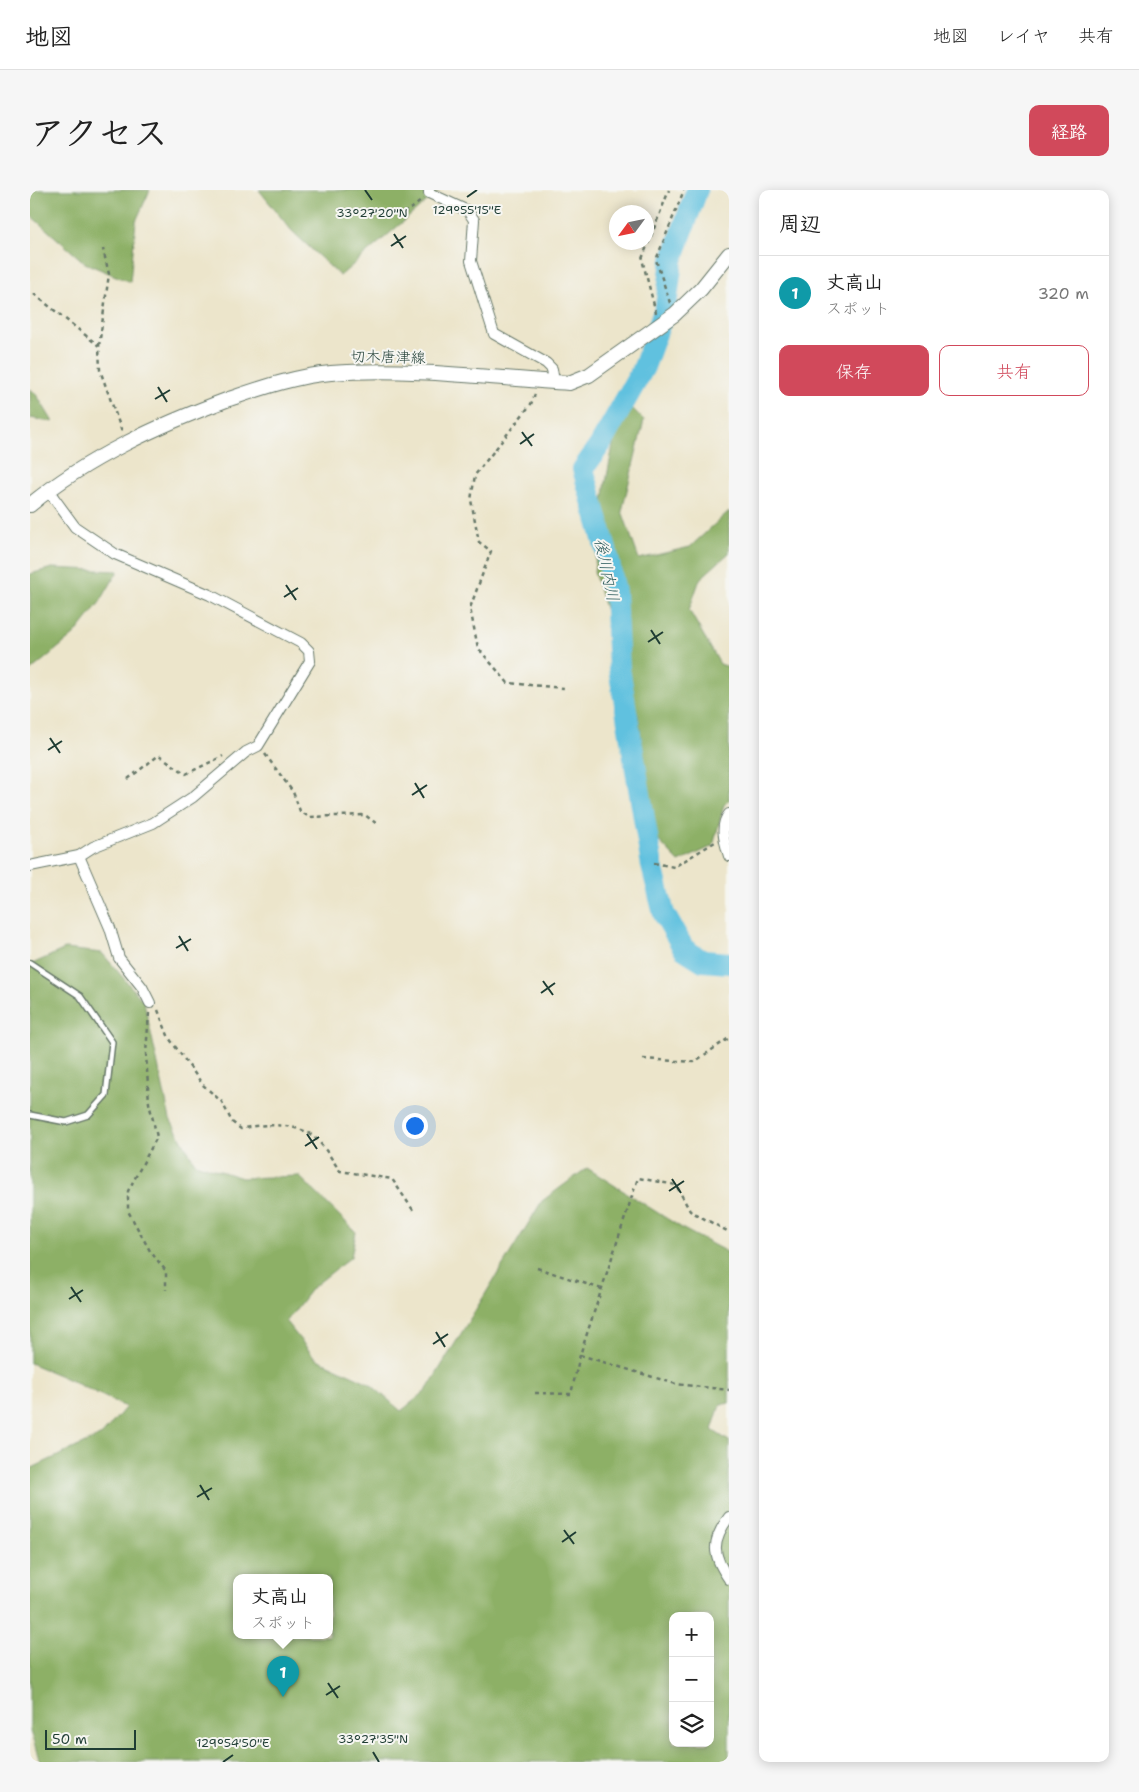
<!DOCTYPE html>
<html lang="ja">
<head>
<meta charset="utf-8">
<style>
  body { margin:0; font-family:"Shantell Sans","Klee One",sans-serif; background:#f6f6f6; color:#222 }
  .controls { position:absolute; right:15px; bottom:15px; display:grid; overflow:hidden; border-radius:10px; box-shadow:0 2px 12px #0003 }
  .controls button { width:45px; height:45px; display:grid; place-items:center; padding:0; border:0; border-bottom:1px solid #e0e0e0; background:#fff; color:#222; font:25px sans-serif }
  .compass { position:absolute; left:579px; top:15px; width:45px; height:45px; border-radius:50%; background:#fff; box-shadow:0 2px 12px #0003; rotate:237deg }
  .scale { position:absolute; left:15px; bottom:12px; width:91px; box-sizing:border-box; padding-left:5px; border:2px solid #1f3d34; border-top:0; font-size:14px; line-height:18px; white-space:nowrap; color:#1f3d34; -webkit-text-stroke:4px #f6f6f2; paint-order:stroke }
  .you { position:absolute; left:384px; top:935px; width:18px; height:18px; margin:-12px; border:4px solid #fff; border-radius:50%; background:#1a73e8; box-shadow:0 0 0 8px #1a73e833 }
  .badge { display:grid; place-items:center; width:32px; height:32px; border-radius:50%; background:#d1495b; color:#fff; font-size:16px; font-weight:700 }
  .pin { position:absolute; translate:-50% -41px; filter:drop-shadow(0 1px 2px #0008) }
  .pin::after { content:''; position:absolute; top:26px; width:18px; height:15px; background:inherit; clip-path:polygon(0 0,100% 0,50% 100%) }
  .popup { position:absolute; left:203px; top:1384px; width:100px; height:65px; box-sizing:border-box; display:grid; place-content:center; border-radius:10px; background:#fff; filter:drop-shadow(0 1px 4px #0005); font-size:16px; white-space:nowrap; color:#767676 }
  .popup b { font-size:19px; color:#222 }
  .popup::after { content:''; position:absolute; left:50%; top:100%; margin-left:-10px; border:10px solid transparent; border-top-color:#fff }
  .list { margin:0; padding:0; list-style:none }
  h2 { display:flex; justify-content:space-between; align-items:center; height:65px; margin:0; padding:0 20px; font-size:21px }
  h2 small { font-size:16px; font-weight:400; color:#767676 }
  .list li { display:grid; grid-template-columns:32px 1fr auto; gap:15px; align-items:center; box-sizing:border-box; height:75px; padding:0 20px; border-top:1px solid #e0e0e0 }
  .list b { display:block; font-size:19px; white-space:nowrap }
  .list p { margin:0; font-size:16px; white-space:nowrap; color:#767676 }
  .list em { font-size:16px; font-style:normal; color:#767676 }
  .actions { display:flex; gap:10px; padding:15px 20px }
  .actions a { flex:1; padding:11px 0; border:1px solid #d1495b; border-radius:10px; text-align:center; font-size:18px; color:#d1495b }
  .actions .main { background:#d1495b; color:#fff }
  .icon { flex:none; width:28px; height:28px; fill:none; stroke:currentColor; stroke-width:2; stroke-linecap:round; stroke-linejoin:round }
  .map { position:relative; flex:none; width:699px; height:1572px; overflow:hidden; border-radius:10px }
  header { display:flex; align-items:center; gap:30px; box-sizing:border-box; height:70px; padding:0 25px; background:#fff; border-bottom:1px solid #e0e0e0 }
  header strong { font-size:24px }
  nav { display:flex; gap:28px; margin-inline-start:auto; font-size:18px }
  .intro { display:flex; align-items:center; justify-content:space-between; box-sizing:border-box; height:120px; padding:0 30px }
  h1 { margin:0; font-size:35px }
  .button { padding:12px 22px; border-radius:10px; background:#d1495b; color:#fff; font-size:18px; font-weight:700 }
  main { display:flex; gap:30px; padding:0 30px }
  aside { flex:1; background:#fff; border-radius:10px; box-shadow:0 2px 12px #0003 }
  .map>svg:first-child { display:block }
  .forest { fill:#8db066; stroke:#56764d; fill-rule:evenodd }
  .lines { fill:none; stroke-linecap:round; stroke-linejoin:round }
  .river { stroke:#60c1df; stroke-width:22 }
  .lane-casing { stroke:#677869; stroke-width:8 }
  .street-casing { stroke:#677869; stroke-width:12 }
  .secondary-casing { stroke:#677869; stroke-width:16 }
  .path { stroke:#677869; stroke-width:2.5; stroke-dasharray:4 4; stroke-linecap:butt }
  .lane { stroke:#fff; stroke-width:5 }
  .street { stroke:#fff; stroke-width:10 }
  .secondary { stroke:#fff; stroke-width:14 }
  .ticks { fill:none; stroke:#1f3d34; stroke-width:2 }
  .labels { text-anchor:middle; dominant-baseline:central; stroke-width:4; stroke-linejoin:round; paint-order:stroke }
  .street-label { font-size:15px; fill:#1f3d34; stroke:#f6f6f2 }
  .water-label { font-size:16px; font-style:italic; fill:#2f5e5f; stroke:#f6f6f2 }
  .ticks-label { font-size:12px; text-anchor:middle; fill:#1f3d34; stroke:#f6f6f2; stroke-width:4; stroke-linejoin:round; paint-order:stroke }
</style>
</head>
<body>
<header>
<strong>地図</strong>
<nav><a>地図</a><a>レイヤ</a><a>共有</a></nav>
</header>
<div class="intro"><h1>アクセス</h1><a class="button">経路</a></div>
<main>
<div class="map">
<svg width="699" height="1572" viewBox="0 0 699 1572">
  <rect width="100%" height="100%" fill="#f6f6f2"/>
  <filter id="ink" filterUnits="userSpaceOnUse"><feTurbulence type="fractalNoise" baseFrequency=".02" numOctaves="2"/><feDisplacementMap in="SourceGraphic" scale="10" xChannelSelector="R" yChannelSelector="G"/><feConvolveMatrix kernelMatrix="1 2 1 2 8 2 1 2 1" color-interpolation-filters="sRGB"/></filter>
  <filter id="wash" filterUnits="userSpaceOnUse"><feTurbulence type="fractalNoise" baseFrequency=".0096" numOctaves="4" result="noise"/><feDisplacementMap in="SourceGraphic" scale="20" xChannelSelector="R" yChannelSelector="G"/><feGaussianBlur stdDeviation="1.12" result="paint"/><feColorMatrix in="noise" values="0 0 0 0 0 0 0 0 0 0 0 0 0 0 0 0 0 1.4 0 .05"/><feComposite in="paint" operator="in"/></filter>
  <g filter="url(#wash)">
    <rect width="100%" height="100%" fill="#ece5cb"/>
    <g class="forest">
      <path d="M0,0H120L106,31L100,92L55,73L0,25Z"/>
      <path d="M229,0H410L310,86L262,41Z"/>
      <path d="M0,198L8,207L23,232L0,228Z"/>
      <path d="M592,208L614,230L592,321L609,369L660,357L699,321V363L670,389L659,420L690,474L699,477V610L694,615L683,656L649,672L626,648L608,526L564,382L575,297Z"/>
      <path d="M22,378L88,381L70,412L45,444L0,481V384Z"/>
      <path d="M35,759L72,763L114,812L140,929L165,973L212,988L269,986L326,1042L321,1067L282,1098L256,1132L285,1168L339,1193L371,1221L396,1201L512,1011L557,978L655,1040L699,1063V1213L690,1215L682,1240L699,1251V1572H10L0,1541V1279L72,1245L96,1217L31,1186L0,1173V775ZM207,1388H299V1446H207ZM643,1426H680V1553H643Z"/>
    </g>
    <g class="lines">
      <path class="river" d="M667,0L642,70L636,116L614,177L570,255L553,279L577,363L585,402L589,478L622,676L634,724L654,759L673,771L699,773"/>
    </g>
  </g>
  <g filter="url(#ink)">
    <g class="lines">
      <defs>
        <path id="lane" d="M0,773L50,806L82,852L76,905L58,925L36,932L0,925"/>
        <g id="street">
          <path d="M399,0V3L438,21L444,30L441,71L464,144L516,173L522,179L524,192"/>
          <path d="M699,624C689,636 695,653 699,666"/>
          <path d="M49,666L80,738L89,768L112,797L120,813"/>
          <path d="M0,676L49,666L63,657L123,633L163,607L216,562L228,556L280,471L279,461L271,453L180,405L85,364L45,337L18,300"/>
          <path d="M699,1327C681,1351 682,1365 699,1389"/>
        </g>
        <path id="secondary" d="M0,315C58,267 129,235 199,209C232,198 266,186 301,183C380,177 460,188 539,193L559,185L645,124L671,99L699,64"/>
      </defs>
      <use href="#lane" class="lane-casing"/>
      <use href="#street" class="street-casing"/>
      <use href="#secondary" class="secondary-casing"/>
      <g class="path">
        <path d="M335,26L345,21C368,28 375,25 393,9"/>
        <path d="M4,104L69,156L70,180L92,242"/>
        <path d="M640,113L626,70L654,0"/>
        <path d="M626,123L612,69L639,0"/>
        <path d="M69,156L79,84L73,59"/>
        <path d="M505,204L501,214L445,285L441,310L449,352L461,361L440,418L448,458L478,493L534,498"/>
        <path d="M235,564L263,602L270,621L279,627L335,625L347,634"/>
        <path d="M98,589L129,565L156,584L193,566"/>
        <path d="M624,673L644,677L685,652"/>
        <path d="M128,820L139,848L173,895L192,912L202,932L211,939C231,933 266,933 283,946C294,955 302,970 310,981L362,989L383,1020"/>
        <path d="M119,823L116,863L119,913L127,947L98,1001V1021L120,1061L136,1081V1100"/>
        <path d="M613,869L664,872L699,848"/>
        <path d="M507,1078L572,1099"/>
        <path d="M550,1165L646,1194L699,1200"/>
        <path d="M505,1203L541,1204L550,1165L608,988L646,995L660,1021L699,1042"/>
        <path d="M697,1572L699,1571"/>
      </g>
      <use href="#lane" class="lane"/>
      <use href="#street" class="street"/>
      <use href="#secondary" class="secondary"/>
    </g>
  </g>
  <path class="ticks" d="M335,0L342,10M437,7L447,0M364,44L373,58M361,56L376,46M128,197L137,212M125,209L140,200M492,242L502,256M490,254L504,244M256,395L266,410M254,407L268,398M621,440L630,454M618,452L633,442M20,548L30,563M18,560L32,551M385,593L394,608M382,605L397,595M149,746L158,761M146,758L161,749M513,791L523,805M511,803L525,793M277,944L287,959M275,956L289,947M642,989L651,1003M639,1001L654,991M41,1097L51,1112M39,1109L53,1100M406,1142L415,1157M403,1154L418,1144M170,1295L179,1310M167,1307L182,1298M534,1340L544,1354M532,1352L546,1342M298,1493L308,1508M296,1505L310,1496M343,1562L349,1572M193,1572L203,1565"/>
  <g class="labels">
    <g class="street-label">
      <text transform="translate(358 167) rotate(1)">切木唐津線</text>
    </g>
    <g class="water-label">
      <text transform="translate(577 380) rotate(78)">後川内川</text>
    </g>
  </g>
  <g class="ticks-label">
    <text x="437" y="24">129°55'15"E</text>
    <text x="342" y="27">33°27'20"N</text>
    <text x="343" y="1553">33°27'35"N</text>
    <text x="203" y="1557">129°54'50"E</text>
  </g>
</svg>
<div class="controls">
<button>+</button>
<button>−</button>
<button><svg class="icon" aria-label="layers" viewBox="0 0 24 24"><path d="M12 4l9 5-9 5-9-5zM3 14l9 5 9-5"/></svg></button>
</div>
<svg class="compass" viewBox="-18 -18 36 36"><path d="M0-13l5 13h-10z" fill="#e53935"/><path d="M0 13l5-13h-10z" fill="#767676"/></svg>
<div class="scale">50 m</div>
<div class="you"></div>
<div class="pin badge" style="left:253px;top:1507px;background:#0f9aa8">1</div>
<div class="popup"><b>丈高山</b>スポット</div>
</div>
<aside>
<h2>周辺<small></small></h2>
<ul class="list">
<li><span class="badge" style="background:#0f9aa8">1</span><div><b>丈高山</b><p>スポット</p></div><em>320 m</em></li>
</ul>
<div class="actions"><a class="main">保存</a><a>共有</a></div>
</aside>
</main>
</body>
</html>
